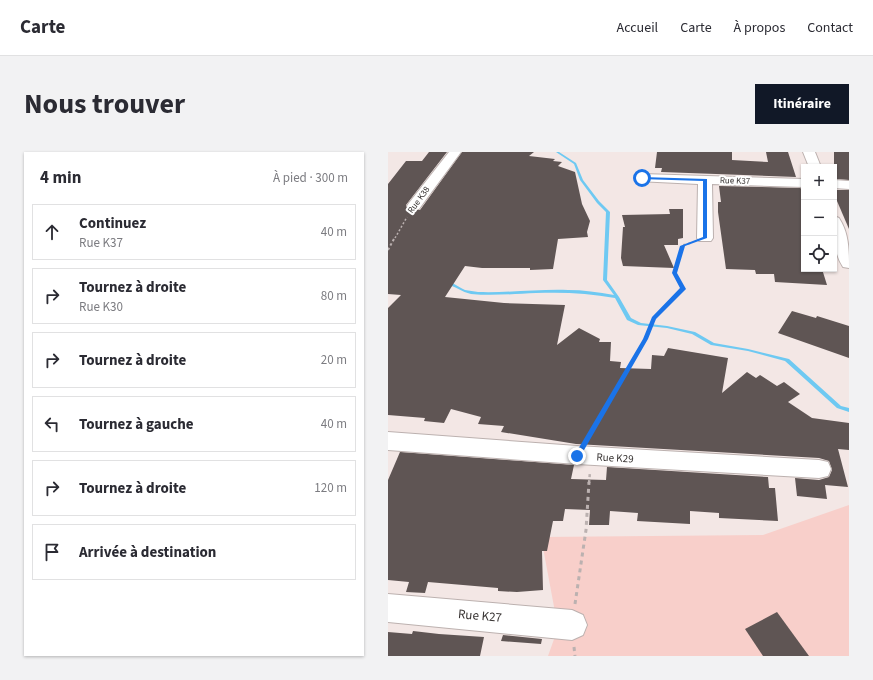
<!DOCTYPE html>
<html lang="fr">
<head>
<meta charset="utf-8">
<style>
  body { margin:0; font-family:"Source Sans 3",sans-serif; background:#f2f2f3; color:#2b2b33 }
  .controls { position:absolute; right:12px; top:12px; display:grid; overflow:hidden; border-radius:0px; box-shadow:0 1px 3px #0004 }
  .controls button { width:36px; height:36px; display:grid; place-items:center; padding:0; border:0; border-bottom:1px solid #e1e1e2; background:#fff; color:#2b2b33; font:20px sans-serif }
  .stop { position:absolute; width:12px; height:12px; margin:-9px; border:3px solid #1a73e8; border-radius:50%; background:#fff }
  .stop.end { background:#1a73e8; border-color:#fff; box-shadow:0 1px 4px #0008 }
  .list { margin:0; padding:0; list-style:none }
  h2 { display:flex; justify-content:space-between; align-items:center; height:52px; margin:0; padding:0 16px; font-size:17px }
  h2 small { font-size:13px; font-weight:400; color:#7c7c81 }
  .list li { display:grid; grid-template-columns:26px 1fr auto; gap:12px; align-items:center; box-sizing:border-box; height:56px; margin:0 8px 8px; padding:0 8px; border:1px solid #e1e1e2; border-radius:0px }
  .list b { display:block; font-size:15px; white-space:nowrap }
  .list p { margin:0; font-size:13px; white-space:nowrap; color:#7c7c81 }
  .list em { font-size:13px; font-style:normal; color:#7c7c81 }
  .icon { flex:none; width:22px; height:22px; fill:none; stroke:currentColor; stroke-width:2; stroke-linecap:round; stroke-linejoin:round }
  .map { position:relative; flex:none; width:461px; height:504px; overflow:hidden; border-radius:0px }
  header { display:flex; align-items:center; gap:24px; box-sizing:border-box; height:56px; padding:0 20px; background:#fff; border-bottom:1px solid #e1e1e2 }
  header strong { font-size:19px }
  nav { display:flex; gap:22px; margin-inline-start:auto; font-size:14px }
  .intro { display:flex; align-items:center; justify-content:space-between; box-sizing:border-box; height:96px; padding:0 24px }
  h1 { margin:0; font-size:28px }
  .button { padding:10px 18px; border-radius:0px; background:#111827; color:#fff; font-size:14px; font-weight:700 }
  main { display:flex; gap:24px; padding:0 24px }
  aside { flex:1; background:#fff; border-radius:0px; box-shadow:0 1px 3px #0004 }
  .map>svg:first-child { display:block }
  .green { fill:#f8cfca }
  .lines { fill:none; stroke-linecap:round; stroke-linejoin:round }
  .stream { fill:#6ec9f2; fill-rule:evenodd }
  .building { fill:#5f5554 }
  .minor-casing { stroke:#bcb1af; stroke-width:2 }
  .path-far3 { stroke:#bbb1b0; stroke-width:1.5; stroke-dasharray:2 2; stroke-linecap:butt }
  .path-far2 { stroke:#bbb1b0; stroke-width:2; stroke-dasharray:2.5 2.5; stroke-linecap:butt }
  .path-far1 { stroke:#bbb1b0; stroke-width:2.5; stroke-dasharray:3 3; stroke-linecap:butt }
  .path { stroke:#bbb1b0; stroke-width:3; stroke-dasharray:4 4; stroke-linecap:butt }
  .minor { fill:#fff; fill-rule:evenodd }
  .route { fill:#1a73e8 }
  .labels { text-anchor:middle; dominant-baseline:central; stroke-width:4; stroke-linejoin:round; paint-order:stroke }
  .far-street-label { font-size:9px; fill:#383433; stroke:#fff }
  .street-label { font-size:11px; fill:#383433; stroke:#fff }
  .near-street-label { font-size:13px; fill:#383433; stroke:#fff }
</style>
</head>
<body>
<header>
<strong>Carte</strong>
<nav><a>Accueil</a><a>Carte</a><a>À propos</a><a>Contact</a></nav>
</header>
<div class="intro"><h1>Nous trouver</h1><a class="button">Itinéraire</a></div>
<main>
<aside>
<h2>4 min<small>À pied · 300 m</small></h2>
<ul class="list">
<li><svg class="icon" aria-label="ahead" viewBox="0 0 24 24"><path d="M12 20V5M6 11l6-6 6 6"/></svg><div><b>Continuez</b><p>Rue K37</p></div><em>40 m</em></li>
<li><svg class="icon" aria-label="right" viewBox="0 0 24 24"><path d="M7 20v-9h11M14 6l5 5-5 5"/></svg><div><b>Tournez à droite</b><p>Rue K30</p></div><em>80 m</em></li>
<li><svg class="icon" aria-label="right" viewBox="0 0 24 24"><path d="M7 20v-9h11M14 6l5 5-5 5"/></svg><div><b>Tournez à droite</b></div><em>20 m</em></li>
<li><svg class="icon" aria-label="left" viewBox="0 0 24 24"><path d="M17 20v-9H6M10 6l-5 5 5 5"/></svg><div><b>Tournez à gauche</b></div><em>40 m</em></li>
<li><svg class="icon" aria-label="right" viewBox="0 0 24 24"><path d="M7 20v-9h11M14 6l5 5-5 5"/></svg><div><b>Tournez à droite</b></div><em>120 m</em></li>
<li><svg class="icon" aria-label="arrive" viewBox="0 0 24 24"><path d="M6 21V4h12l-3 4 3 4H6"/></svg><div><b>Arrivée à destination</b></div></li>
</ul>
</aside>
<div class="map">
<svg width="461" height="504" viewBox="0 0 461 504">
  <rect width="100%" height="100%" fill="#f3e7e5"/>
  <path class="green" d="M461,353V504H160L170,476L153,385L375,383Z"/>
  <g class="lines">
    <path class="stream" d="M168,0H171L188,11L195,28L211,49L222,60L219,128L231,145L243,166L253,171L279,174L307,180L326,191L360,197L401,207L453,254L461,256V260L449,256L397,209L360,199L323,193L304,182L279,176L250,173L239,168L227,146C201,141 175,140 148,141C127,142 103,144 83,142C74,140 67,134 58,132V130C66,130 70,135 77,138C81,139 86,139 90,140C120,141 150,137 180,138C195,138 210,140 226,143L215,128L218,60L209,51L192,28L186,12Z"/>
  </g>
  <g class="building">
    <path d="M41,0H59L18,53L21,58H32L74,0H146L141,4L167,7L165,9L174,10L170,14L187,20L194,52L202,69L199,80L200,85L170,87L165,117L142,118V116H94L77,114L57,145L116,151L177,153L169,193L191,176L212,187L211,190H223L222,209L233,210L232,216L263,217L264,203L276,204L280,196L340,206L334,241L359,220L368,226L372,223L389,234L396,230L412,242L400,250L424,266L461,271V298L450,297L460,335L437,333L439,347L409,344L407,326L431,328L441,325L444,318L441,309L431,306L188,292L113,280L116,274L90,272L93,265L63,257L56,271L36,269L37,266L0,263V156L13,143L0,142V32L18,9H34Z"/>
    <path d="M269,0H344V8L380,10L378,0H400L408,25L273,20L274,16H267Z"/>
    <path d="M446,0H461V28L446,27Z"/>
    <path d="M331,34L412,36L416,38V117H434L439,133L387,130L386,122H368L367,118L338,117L330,60V50H333Z"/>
    <path d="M446,38H461V77L446,42Z"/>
    <path d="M281,57H295V86L290,87V93H276L286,116L235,114L233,106L235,75H237L234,63L282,62Z"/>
    <path d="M404,159L428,166L429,164L461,174V206L390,181Z"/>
    <path d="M12,300L186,313L183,327L218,328L219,315L380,325L381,336H387L390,369L331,366V361L302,359V372L249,369L250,361L222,359L221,373H201L202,358L177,357L175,369H165L159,399H154L155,438L129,440L110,439V436L40,430L37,441L18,440L21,430L0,428V328Z"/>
    <path d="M389,460L421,504H375L357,477Z"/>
    <path d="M25,479L51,482L96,485L92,504H0V480L24,482Z"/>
    <path d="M115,483L154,487L153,492L113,489Z"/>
  </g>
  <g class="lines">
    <defs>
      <g id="minor">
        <path d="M61,0H73L31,57H21L19,54L21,51Z"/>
        <path d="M415,0H427L433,15H421Z"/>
        <path d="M254,22L416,27V35L324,32L325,86L323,89H311L309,86L310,32L249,29L247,26L249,23Z"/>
        <path d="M446,28L461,29V37L446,36Z"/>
        <path d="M446,64L451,66C461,81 461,98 461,116L455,115C445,100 446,82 446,64Z"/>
        <path d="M0,280L189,294L431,308L440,310L443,317L440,324L431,326L189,312L0,298Z"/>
        <path d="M0,442L184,458L195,463L199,473L195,483L184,488L0,470Z"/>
      </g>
    </defs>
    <use href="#minor" class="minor-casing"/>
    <path class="path-far3" d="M7,86L19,65"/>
    <g class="path-far2">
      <path d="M0,98L7,85"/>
      <path d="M253,195L266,166L295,137L287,121L295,93L303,91"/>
    </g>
    <g class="path-far1">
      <path d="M199,287L253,194"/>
      <path d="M201,331L202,320"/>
    </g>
    <g class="path">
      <path d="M187,452L198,378L201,330"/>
      <path d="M186,495L187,504"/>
    </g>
    <use href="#minor" class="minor"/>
  </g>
  <path class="route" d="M254,25L319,27V86L297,94L289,121L298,137L268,167L260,187L192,305L189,306L186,304L255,187L264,165L292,136L284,121L292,94L315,85V29L252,27Z"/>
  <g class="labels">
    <g class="far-street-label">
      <text transform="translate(347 29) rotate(2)">Rue K37</text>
      <text transform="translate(31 48) rotate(-54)">Rue K38</text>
    </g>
    <g class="street-label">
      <text transform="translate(227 306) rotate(3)">Rue K29</text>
    </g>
    <g class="near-street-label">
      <text transform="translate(92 464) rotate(5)">Rue K27</text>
    </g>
  </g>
</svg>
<div class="controls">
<button>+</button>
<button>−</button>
<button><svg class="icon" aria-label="locate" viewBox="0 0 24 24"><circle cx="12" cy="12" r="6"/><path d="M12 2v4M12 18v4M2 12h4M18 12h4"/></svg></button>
</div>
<div class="stop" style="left:254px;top:26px"></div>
<div class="stop end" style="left:189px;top:304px"></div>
</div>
</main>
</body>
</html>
